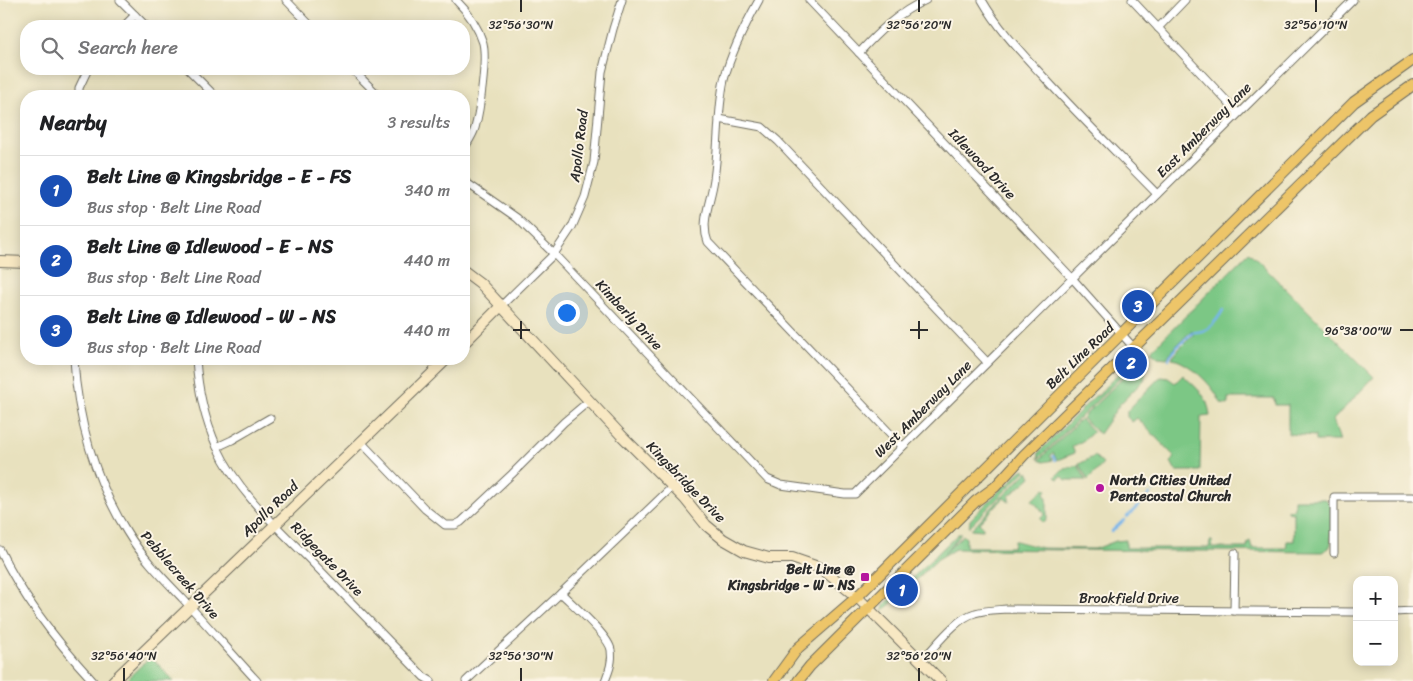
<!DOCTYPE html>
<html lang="en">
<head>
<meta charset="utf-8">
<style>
  body { margin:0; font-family:Sriracha,sans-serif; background:#f2f2f2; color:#202124 }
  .controls { position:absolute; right:15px; bottom:15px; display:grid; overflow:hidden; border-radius:10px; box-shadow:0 2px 12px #0003 }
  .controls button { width:45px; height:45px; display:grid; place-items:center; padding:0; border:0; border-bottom:1px solid #e0e0e0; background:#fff; color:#202124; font:25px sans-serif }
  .you { position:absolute; left:566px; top:312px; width:18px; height:18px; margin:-12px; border:4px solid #fff; border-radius:50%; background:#1a73e8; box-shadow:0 0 0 8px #1a73e833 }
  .badge { display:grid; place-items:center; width:32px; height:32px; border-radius:50%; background:#b45309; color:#fff; font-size:16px; font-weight:700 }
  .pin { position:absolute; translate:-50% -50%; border:2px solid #fff; box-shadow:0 1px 5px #0006 }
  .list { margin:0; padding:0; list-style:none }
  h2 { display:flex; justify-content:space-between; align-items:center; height:65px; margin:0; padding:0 20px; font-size:21px }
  h2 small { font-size:16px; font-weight:400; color:#757577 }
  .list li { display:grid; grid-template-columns:32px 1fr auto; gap:15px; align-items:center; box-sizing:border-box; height:70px; padding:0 20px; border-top:1px solid #e0e0e0 }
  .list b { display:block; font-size:19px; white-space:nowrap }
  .list p { margin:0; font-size:16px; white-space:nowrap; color:#757577 }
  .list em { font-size:16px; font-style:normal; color:#757577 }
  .icon { flex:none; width:28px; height:28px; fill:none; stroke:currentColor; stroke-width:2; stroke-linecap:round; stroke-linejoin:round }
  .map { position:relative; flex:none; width:1413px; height:681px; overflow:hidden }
  .search { position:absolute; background:#fff; box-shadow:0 2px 12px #0003; left:20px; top:20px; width:450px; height:55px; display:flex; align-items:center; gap:12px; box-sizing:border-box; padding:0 18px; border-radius:20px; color:#757577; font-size:19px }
  .panel { position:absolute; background:#fff; box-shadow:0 2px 12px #0003; left:20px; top:90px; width:450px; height:275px; border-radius:20px }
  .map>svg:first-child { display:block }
  .green { fill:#7bc785; stroke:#537958 }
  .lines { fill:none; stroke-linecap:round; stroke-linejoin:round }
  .stream { stroke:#78b6eb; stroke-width:2.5 }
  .street-casing { stroke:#6d6b5e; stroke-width:9 }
  .secondary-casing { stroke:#6d6b5e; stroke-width:12 }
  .primary-casing { stroke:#6d6b5e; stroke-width:12 }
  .street { stroke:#fff; stroke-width:7 }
  .secondary { stroke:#f8e8c3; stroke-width:10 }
  .primary { stroke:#edc569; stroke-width:10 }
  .ticks { fill:none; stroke:#2b2b2b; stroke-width:2 }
  .poi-dot { fill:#b5179e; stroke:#fcf5e5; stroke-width:2 }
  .labels { text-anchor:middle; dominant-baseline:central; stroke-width:4; stroke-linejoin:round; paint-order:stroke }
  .street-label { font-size:14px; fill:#2b2b2b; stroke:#fcf5e5 }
  .poi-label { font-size:14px; font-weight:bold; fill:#2b2b2b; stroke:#fcf5e5; text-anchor:start }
  .ticks-label { font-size:12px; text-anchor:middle; fill:#2b2b2b; stroke:#fcf5e5; stroke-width:4; stroke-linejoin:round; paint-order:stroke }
</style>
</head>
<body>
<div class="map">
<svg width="1413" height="681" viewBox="0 0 1413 681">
  <rect width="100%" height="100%" fill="#fcf5e5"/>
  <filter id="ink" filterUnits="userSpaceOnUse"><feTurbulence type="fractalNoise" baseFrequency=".02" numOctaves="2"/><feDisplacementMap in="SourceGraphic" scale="10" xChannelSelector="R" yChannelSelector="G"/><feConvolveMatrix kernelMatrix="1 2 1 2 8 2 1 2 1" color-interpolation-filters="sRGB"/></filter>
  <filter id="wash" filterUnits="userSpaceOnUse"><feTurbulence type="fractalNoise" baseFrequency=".0096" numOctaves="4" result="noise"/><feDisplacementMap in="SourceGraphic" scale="20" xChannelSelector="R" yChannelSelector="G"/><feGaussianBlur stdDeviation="1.12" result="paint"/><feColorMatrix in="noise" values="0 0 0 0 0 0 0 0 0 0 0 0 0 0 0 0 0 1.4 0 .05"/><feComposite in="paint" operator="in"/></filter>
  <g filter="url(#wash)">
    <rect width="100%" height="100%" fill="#e8e1be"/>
    <g class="green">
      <path d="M1249,252L1374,377L1333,420L1340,441H1315V436L1288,434V405H1275L1274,398H1228V405L1222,404C1219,401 1218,397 1216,394C1208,381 1187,361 1172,359L1175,353L1193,335L1192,330L1172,350L1167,358L1158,357L1151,351Z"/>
      <path d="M1133,360L1137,361L1038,459L1039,452L1095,396L1099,395L1106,386Z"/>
      <path d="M1139,362L1144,367L1146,372L1144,380L1120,404L1099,434L1082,418Z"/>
      <path d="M1183,375C1197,389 1208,395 1210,416L1201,417L1200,471H1176L1171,462L1175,457L1137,418L1132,422L1127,417V411L1159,378L1162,377L1168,378L1175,383Z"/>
      <path d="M1081,419L1093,432L1084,440L1072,447L1075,453L1057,460L1053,453L1050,456L1053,460L1044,462L1039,460Z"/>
      <path d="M1095,456L1103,464L1088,480L1079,464Z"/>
      <path d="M1078,465L1086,480H1066L1062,476L1058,479L1055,477L1062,470Z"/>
      <path d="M1024,469L1026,470L969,527L970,520L1004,486C1012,485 1015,473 1024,469Z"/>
      <path d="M1028,471L1031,477L1009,496V502L1004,498L979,523L983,527V530L971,529Z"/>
      <path d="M1045,488L1047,490L1044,494L1047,498V519L1044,523L1040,519L1045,514L1032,500Z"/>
      <path d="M1294,499H1326L1331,506V544L1329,548L1322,552L955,549L938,559L883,611L884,605L958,534H961L944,554L963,535L966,538V547H1013L1014,541H1016L1042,548L1095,549L1116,541L1126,540V548H1209L1210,541H1212L1213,548H1247L1248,542L1250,541L1252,548H1286L1287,541H1294V513L1288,512L1287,510L1294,509Z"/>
      <path d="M149,658L153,659L174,681H125Z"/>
    </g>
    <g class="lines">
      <g class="stream">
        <path d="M1169,359L1173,351L1193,332C1208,333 1216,322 1223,310"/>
        <path d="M1053,456L1055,460"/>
        <path d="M1153,491L1162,482H1167"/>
        <path d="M1127,517L1150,494"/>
        <path d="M1111,532L1124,520"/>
      </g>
    </g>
  </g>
  <g filter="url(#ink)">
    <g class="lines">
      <defs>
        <g id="street">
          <path d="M120,0L146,26"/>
          <path d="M286,0L311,26"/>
          <path d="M456,0C467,11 478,27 483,43C487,61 480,110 475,128C473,135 468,142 464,149"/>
          <path d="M759,0C745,25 731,52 724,80C717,113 719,147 714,179C711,202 700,221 708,242L902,446"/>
          <path d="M809,0L1072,278L1134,348"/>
          <path d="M982,0C998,28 1020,51 1042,75C1079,116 1119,155 1157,194"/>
          <path d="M1132,0L1238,113"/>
          <path d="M124,26L135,15"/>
          <path d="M1158,28L1185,0"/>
          <path d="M859,53C878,32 899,12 926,0"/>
          <path d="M188,69L215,96"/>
          <path d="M352,69L379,96"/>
          <path d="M79,96V88L88,69"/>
          <path d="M719,119L762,127L778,141L987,362"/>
          <path d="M464,181L517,218L554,254L767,479L781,485L845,494H855L1353,0"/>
          <path d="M501,306L554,254L572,227L585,197L594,162L602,72L613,29L622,0"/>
          <path d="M74,359C77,418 95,481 127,532C142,557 163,578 183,599C208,626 232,654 257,681"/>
          <path d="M196,359C198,389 204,418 217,447C237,491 276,526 310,560C348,599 386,638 424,677L431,681"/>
          <path d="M361,442L425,509L445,525H455L461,522L512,474L564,422L589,401"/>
          <path d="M217,447L232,440L270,418"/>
          <path d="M0,550C23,598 57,642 93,681"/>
          <path d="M1334,553V497H1413"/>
          <path d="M561,593C573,605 609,636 611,650C613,661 609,671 605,681"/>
          <path d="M1234,611L1235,553"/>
          <path d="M1394,612L1413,611"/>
          <path d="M921,661C935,647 956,618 975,613C985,610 996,610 1007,609L1357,612"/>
          <path d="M466,681L561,593L672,487"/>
        </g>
        <g id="secondary">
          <path d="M0,261L26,262"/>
          <path d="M464,271L480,283L621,435L685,499L706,525L723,539L744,551L769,558H792L821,568L857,597L941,681"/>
          <path d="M464,343L501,306"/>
          <path d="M113,681L447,359"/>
        </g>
        <g id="primary">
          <path d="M774,681L798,648L857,597L1354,102L1413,60"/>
          <path d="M798,681L810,666L976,501L995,487L1024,455L1371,115L1413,85"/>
        </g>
      </defs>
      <use href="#street" class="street-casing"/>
      <use href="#secondary" class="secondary-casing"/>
      <use href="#primary" class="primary-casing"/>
      <use href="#street" class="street"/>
      <use href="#secondary" class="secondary"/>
      <use href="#primary" class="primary"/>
    </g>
  </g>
  <path class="ticks" d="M521,0V12M919,0V12M1316,0V12M521,321V339M919,321V339M513,330H530M910,330H928M1400,330H1413M124,668V681M521,668V681M919,668V681"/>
  <g class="poi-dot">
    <circle cx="1100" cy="488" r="5"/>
    <rect x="860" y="572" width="10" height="10" rx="2.5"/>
  </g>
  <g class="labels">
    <g class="street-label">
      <text transform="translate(1204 130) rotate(-45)">East Amberway Lane</text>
      <text transform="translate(579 146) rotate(-83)">Apollo Road</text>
      <text transform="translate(982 164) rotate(47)">Idlewood Drive</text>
      <text transform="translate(629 315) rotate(47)">Kimberly Drive</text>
      <text transform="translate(1080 356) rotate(-44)">Belt Line Road</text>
      <text transform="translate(923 409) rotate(-45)">West Amberway Lane</text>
      <text transform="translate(686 482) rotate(46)">Kingsbridge Drive</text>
      <text transform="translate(270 509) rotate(-44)">Apollo Road</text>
      <text transform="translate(327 559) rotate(46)">Ridgegate Drive</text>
      <text transform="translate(180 575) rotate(49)">Pebblecreek Drive</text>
      <text x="1129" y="598">Brookfield Drive</text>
    </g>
    <g class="poi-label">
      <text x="1110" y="480">North Cities United<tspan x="1110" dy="16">Pentecostal Church</tspan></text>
      <text x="855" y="569" text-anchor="end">Belt Line @<tspan x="855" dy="16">Kingsbridge - W - NS</tspan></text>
    </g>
  </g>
  <g class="ticks-label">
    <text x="521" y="29">32°56'30"N</text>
    <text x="919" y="29">32°56'20"N</text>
    <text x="1316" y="29">32°56'10"N</text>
    <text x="1358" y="335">96°38'00"W</text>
    <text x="124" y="660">32°56'40"N</text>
    <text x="521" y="660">32°56'30"N</text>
    <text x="919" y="660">32°56'20"N</text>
  </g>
</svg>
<div class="controls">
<button>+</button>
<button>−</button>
</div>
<div class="you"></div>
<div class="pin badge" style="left:902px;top:590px;background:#1a4fb4">1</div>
<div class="pin badge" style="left:1131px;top:363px;background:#1a4fb4">2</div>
<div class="pin badge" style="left:1138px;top:306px;background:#1a4fb4">3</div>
<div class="search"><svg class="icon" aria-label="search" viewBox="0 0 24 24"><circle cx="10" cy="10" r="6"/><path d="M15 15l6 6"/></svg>Search here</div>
<section class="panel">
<h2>Nearby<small>3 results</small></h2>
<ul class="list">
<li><span class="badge" style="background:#1a4fb4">1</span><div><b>Belt Line @ Kingsbridge - E - FS</b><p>Bus stop · Belt Line Road</p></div><em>340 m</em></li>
<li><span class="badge" style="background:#1a4fb4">2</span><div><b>Belt Line @ Idlewood - E - NS</b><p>Bus stop · Belt Line Road</p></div><em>440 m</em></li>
<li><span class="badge" style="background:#1a4fb4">3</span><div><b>Belt Line @ Idlewood - W - NS</b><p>Bus stop · Belt Line Road</p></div><em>440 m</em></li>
</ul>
</section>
</div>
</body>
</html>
